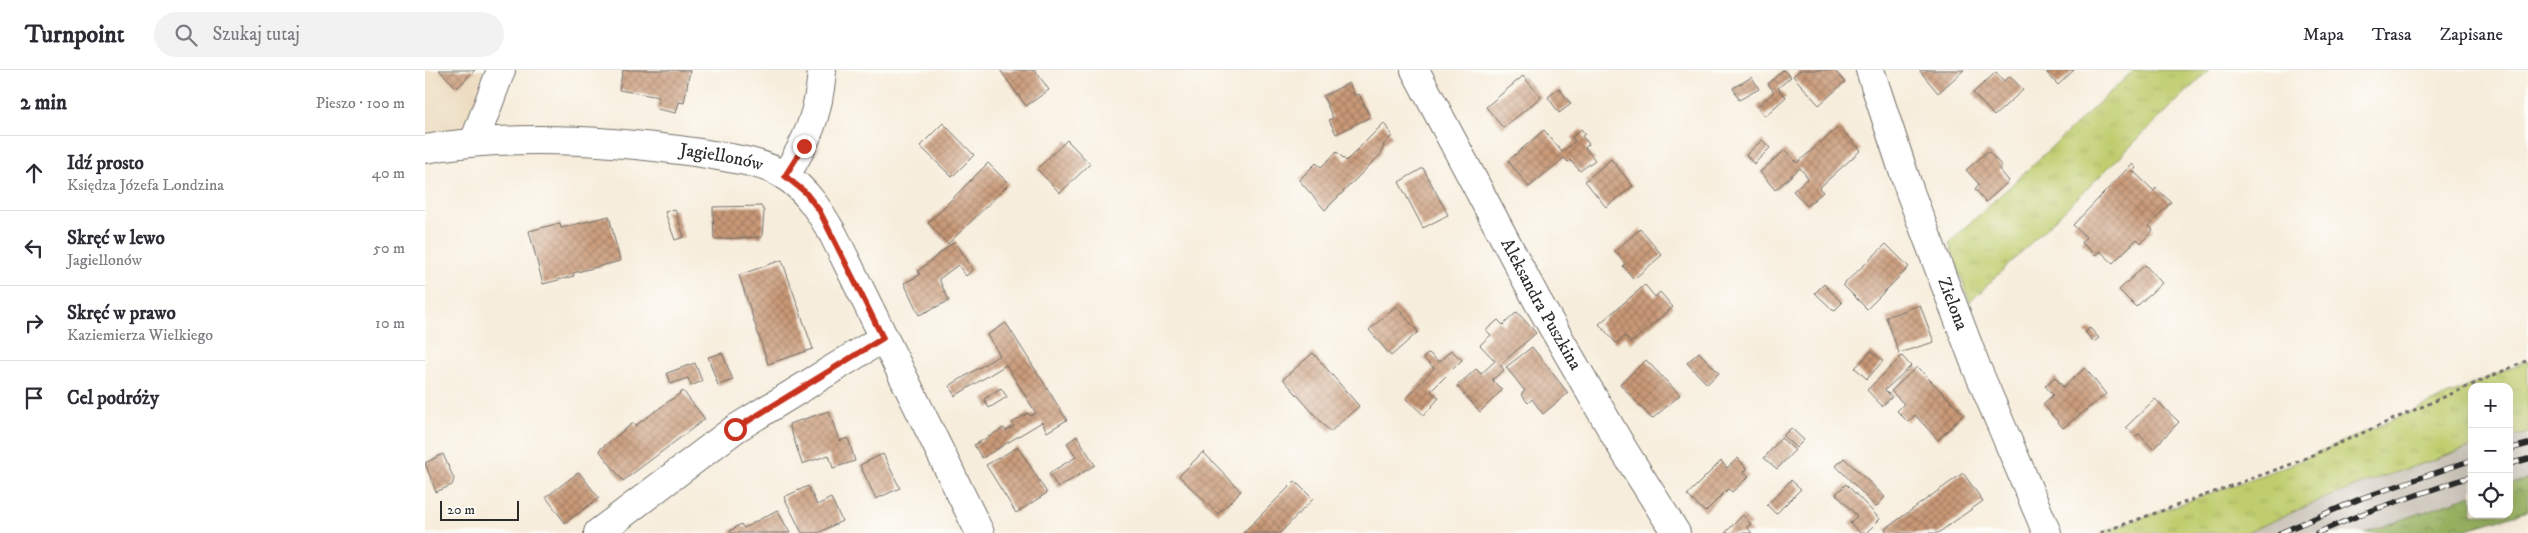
<!DOCTYPE html>
<html lang="pl">
<head>
<meta charset="utf-8">
<style>
  body { margin:0; font-family:"IM FELL DW Pica",serif; background:#f2f2f3; color:#2b2b33 }
  .controls { position:absolute; right:15px; bottom:15px; display:grid; overflow:hidden; border-radius:10px; box-shadow:0 5px 20px #0002 }
  .controls button { width:45px; height:45px; display:grid; place-items:center; padding:0; border:0; border-bottom:1px solid #e1e1e2; background:#fff; color:#2b2b33; font:25px sans-serif }
  .scale { position:absolute; left:15px; bottom:12px; width:79px; box-sizing:border-box; padding-left:5px; border:2px solid #2b2b2b; border-top:0; font-size:14px; line-height:18px; white-space:nowrap; color:#2b2b2b; -webkit-text-stroke:4px #fdfcf7; paint-order:stroke }
  .stop { position:absolute; width:15px; height:15px; margin:-11px; border:4px solid #c8321e; border-radius:50%; background:#fff }
  .stop.end { background:#c8321e; border-color:#fff; box-shadow:0 1px 5px #0008 }
  .list { margin:0; padding:0; list-style:none }
  h2 { display:flex; justify-content:space-between; align-items:center; height:65px; margin:0; padding:0 20px; font-size:21px }
  h2 small { font-size:16px; font-weight:400; color:#7c7c81 }
  .list li { display:grid; grid-template-columns:32px 1fr auto; gap:15px; align-items:center; box-sizing:border-box; height:75px; padding:0 20px; border-top:1px solid #e1e1e2 }
  .list b { display:block; font-size:19px; white-space:nowrap }
  .list p { margin:0; font-size:16px; white-space:nowrap; color:#7c7c81 }
  .list em { font-size:16px; font-style:normal; color:#7c7c81 }
  .icon { flex:none; width:28px; height:28px; fill:none; stroke:currentColor; stroke-width:2; stroke-linecap:round; stroke-linejoin:round }
  .map { position:relative; flex:none; width:2103px; height:463px; overflow:hidden }
  header { display:flex; align-items:center; gap:30px; box-sizing:border-box; height:70px; padding:0 25px; background:#fff; border-bottom:1px solid #e1e1e2 }
  header strong { font-size:24px }
  nav { display:flex; gap:28px; margin-inline-start:auto; font-size:18px }
  .search { width:350px; height:45px; background:#f2f2f3; display:flex; align-items:center; gap:12px; box-sizing:border-box; padding:0 18px; border-radius:28px; color:#7c7c81; font-size:19px }
  main { display:flex }
  aside { flex:1; background:#fff }
  .map>svg:first-child { display:block }
  .built { fill:#ead8ba }
  .railway { fill:#cac3b8 }
  .grass { fill:url(#grass-tufts); stroke:#757c4c }
  .forest { fill:url(#forest-crowns); stroke:#616e46 }
  .building { fill:url(#building-cross-hatch) }
  .lines { fill:none; stroke-linecap:round; stroke-linejoin:round }
  .minor-casing { stroke:#726f69; stroke-width:30 }
  .path { stroke:#726f69; stroke-width:3; stroke-dasharray:4 4; stroke-linecap:butt }
  .minor { stroke:#fff; stroke-width:28 }
  .rail-casing { stroke:#2b2b2b; stroke-width:5.5 }
  .rail { stroke:#fdfcf7; stroke-width:4; stroke-dasharray:11; stroke-linecap:butt }
  .route { stroke:#c8321e; stroke-width:6 }
  .labels { text-anchor:middle; dominant-baseline:central; stroke-width:5; stroke-linejoin:round; paint-order:stroke }
  .street-label { font-size:18px; fill:#2b2b2b; stroke:#fdfcf7 }
</style>
</head>
<body>
<header>
<strong>Turnpoint</strong>
<div class="search"><svg class="icon" aria-label="search" viewBox="0 0 24 24"><circle cx="10" cy="10" r="6"/><path d="M15 15l6 6"/></svg>Szukaj tutaj</div>
<nav><a>Mapa</a><a>Trasa</a><a>Zapisane</a></nav>
</header>
<main>
<aside>
<h2>2 min<small>Pieszo · 100 m</small></h2>
<ul class="list">
<li><svg class="icon" aria-label="ahead" viewBox="0 0 24 24"><path d="M12 20V5M6 11l6-6 6 6"/></svg><div><b>Idź prosto</b><p>Księdza Józefa Londzina</p></div><em>40 m</em></li>
<li><svg class="icon" aria-label="left" viewBox="0 0 24 24"><path d="M17 20v-9H6M10 6l-5 5 5 5"/></svg><div><b>Skręć w lewo</b><p>Jagiellonów</p></div><em>50 m</em></li>
<li><svg class="icon" aria-label="right" viewBox="0 0 24 24"><path d="M7 20v-9h11M14 6l5 5-5 5"/></svg><div><b>Skręć w prawo</b><p>Kaziemierza Wielkiego</p></div><em>10 m</em></li>
<li><svg class="icon" aria-label="arrive" viewBox="0 0 24 24"><path d="M6 21V4h12l-3 4 3 4H6"/></svg><div><b>Cel podróży</b></div></li>
</ul>
</aside>
<div class="map">
<svg width="2103" height="463" viewBox="0 0 2103 463">
  <defs>
    <pattern id="grass-tufts" width="24" height="20" patternUnits="userSpaceOnUse" patternTransform="scale(1.25)"><rect width="24" height="20" fill="#bfcd6e"/><path d="M3 7l-1-3M5 7V3M7 7l1-3M15 17l-1-3M17 17v-4M19 17l1-3" fill="none" stroke="#a4b05f"/></pattern>
    <pattern id="forest-crowns" width="20" height="18" patternUnits="userSpaceOnUse" patternTransform="scale(1.25)"><rect width="20" height="18" fill="#97b061"/><path d="M2 6a3 3 0 1 1 6 0M12 15a3 3 0 1 1 6 0" fill="none" stroke="#7b8f50"/></pattern>
    <pattern id="building-cross-hatch" width="8" height="8" patternUnits="userSpaceOnUse" patternTransform="scale(1.25)"><rect width="8" height="8" fill="#c99977"/><path d="M0 0l8 8M0 8l8-8" fill="none" stroke="#a37d62"/></pattern>
  </defs>
  <rect width="100%" height="100%" fill="#fdfcf7"/>
  <filter id="ink" filterUnits="userSpaceOnUse"><feTurbulence type="fractalNoise" baseFrequency=".02" numOctaves="2"/><feDisplacementMap in="SourceGraphic" scale="10" xChannelSelector="R" yChannelSelector="G"/><feConvolveMatrix kernelMatrix="1 2 1 2 8 2 1 2 1" color-interpolation-filters="sRGB"/></filter>
  <filter id="wash" filterUnits="userSpaceOnUse"><feTurbulence type="fractalNoise" baseFrequency=".0096" numOctaves="4" result="noise"/><feDisplacementMap in="SourceGraphic" scale="20" xChannelSelector="R" yChannelSelector="G"/><feGaussianBlur stdDeviation="1.12" result="paint"/><feColorMatrix in="noise" values="0 0 0 0 0 0 0 0 0 0 0 0 0 0 0 0 0 1.4 0 .05"/><feComposite in="paint" operator="in"/></filter>
  <g filter="url(#wash)">
    <rect width="100%" height="100%" fill="#f7eddc"/>
    <path class="built" d="M0,0H65L49,72L0,79Z"/>
    <g class="railway">
      <path d="M2103,363V409L2084,414V368Z"/>
      <path d="M2047,377V425L1939,463H1821L1891,432L1945,411Z"/>
    </g>
    <g class="grass">
      <path d="M1709,0H1784L1545,232L1524,173Z"/>
      <path d="M2103,290V363L2084,368V317H2047V377L1945,411L1891,432L1821,463H1675L1867,394Z"/>
    </g>
    <path class="forest" d="M2103,409V441L2029,463H1939L2047,425V444H2084V414Z"/>
    <g id="blocks">
      <g class="building">
        <path d="M14,0H50L32,18Z"/>
        <path d="M198,0H265L259,33L254,32L251,43L232,39L234,27L194,20Z"/>
        <path d="M575,0H610L624,20L601,36Z"/>
        <path d="M1358,0L1366,7L1353,18L1361,27L1340,46L1332,37L1349,22L1343,14Z"/>
        <path d="M1375,0H1409L1420,12L1394,35L1368,6Z"/>
        <path d="M1494,0H1539L1513,23Z"/>
        <path d="M1626,0H1649L1633,15L1622,3Z"/>
        <path d="M1571,2L1579,11L1585,6L1598,20L1569,46L1548,23Z"/>
        <path d="M1098,6L1116,27L1078,58L1061,37Z"/>
        <path d="M1327,7L1334,19L1314,30L1308,18Z"/>
        <path d="M924,13L930,26L934,24L945,47L911,64L904,50L908,48L898,26Z"/>
        <path d="M1134,18L1146,34L1134,43L1123,27Z"/>
        <path d="M518,53L549,85L527,107L495,76Z"/>
        <path d="M959,53L967,66L959,74L956,84L900,140L874,110L891,93L896,97L912,82L921,91Z"/>
        <path d="M1414,57L1436,80L1394,118L1398,122L1382,136L1368,121L1383,108L1375,98L1350,120L1335,102L1360,80L1372,93Z"/>
        <path d="M1156,59L1160,64L1157,66L1164,74L1160,78L1170,90L1155,101L1145,90L1143,92L1139,88L1104,117L1083,91L1119,60L1137,82L1150,71L1147,67Z"/>
        <path d="M642,70L665,94L635,123L612,99Z"/>
        <path d="M1337,70L1345,78L1329,94L1321,85Z"/>
        <path d="M1563,81L1577,96L1574,99L1584,111L1561,132L1550,119L1554,114L1541,100Z"/>
        <path d="M1186,89L1208,116L1181,137L1160,111Z"/>
        <path d="M563,93L584,114L523,174L503,153Z"/>
        <path d="M1707,94L1711,98L1708,101L1729,121L1731,118L1746,132L1724,156L1728,160L1716,173L1712,169L1688,193L1675,181L1670,185L1656,172L1661,167L1648,155Z"/>
        <path d="M998,98L1023,145L998,158L974,112Z"/>
        <path d="M336,136L339,141L337,167L289,169L288,137Z"/>
        <path d="M250,139L259,167L250,170L240,142Z"/>
        <path d="M184,146L195,191L148,203L149,206L118,214L104,161L135,153L136,158Z"/>
        <path d="M1215,159L1237,185L1209,209L1198,196L1200,194L1190,181Z"/>
        <path d="M530,171L548,200L541,206L533,195L514,209L524,231L494,245L479,213L495,205L493,201Z"/>
        <path d="M1461,174L1484,197L1442,239L1418,215Z"/>
        <path d="M357,190L388,279L343,294L314,205Z"/>
        <path d="M1720,195L1737,213L1711,237L1694,220Z"/>
        <path d="M1399,214L1417,233L1409,241L1390,223Z"/>
        <path d="M1220,215L1230,227L1235,222L1248,237L1206,273L1200,266L1191,273L1174,254Z"/>
        <path d="M1495,235L1509,272L1474,283L1461,247Z"/>
        <path d="M971,236L993,262L966,286L944,260Z"/>
        <path d="M1092,242L1111,263L1075,295L1079,300L1067,310L1077,320L1055,342L1032,316L1051,299L1056,304L1070,291L1055,275L1066,265L1061,260L1073,250L1078,255Z"/>
        <path d="M581,253L642,350L622,362L617,352L557,388L549,375L579,358L581,361L589,356L587,353L603,343L605,346L611,343L581,295L530,326L524,316L575,285L562,265Z"/>
        <path d="M1665,258L1674,268L1669,272L1660,262Z"/>
        <path d="M1107,277L1143,323L1118,344L1107,329L1103,333L1096,324L1100,321L1081,297Z"/>
        <path d="M1026,280L1037,290L1006,321L1014,328L999,345L981,329L1009,298L998,288L1004,283L1014,292Z"/>
        <path d="M1446,281L1458,291L1442,309L1430,298Z"/>
        <path d="M1274,282L1294,303L1282,314L1262,293Z"/>
        <path d="M297,283L308,310L293,315L283,287Z"/>
        <path d="M888,283L934,336L905,362L858,309Z"/>
        <path d="M1477,286L1486,296L1460,320L1467,327L1457,336L1442,320Z"/>
        <path d="M1221,290L1255,325L1227,349L1195,314Z"/>
        <path d="M270,293L277,311L266,316L263,308L246,314L242,303Z"/>
        <path d="M1492,297L1539,344L1513,370L1490,345L1483,352L1472,341L1479,334L1466,321Z"/>
        <path d="M1660,298L1681,324L1638,358L1618,334L1628,325L1620,316L1630,307L1638,317Z"/>
        <path d="M576,318L582,327L564,338L559,329Z"/>
        <path d="M258,321L280,349L198,411L174,380L208,353L210,356Z"/>
        <path d="M1730,329L1754,352L1728,379L1714,364L1711,366L1701,357Z"/>
        <path d="M404,341L414,371L423,368L430,391L408,398L404,385L377,394L364,354Z"/>
        <path d="M1366,358L1379,370L1371,378L1358,366Z"/>
        <path d="M652,366L670,395L633,418L624,403L651,387L642,373Z"/>
        <path d="M1356,368L1370,380L1352,399L1339,388Z"/>
        <path d="M593,377L622,423L591,443L561,395Z"/>
        <path d="M778,382L816,421L793,444L754,406Z"/>
        <path d="M18,384L29,409L27,415L11,422L0,393Z"/>
        <path d="M458,384L475,418L451,429L435,395Z"/>
        <path d="M1313,388L1322,399L1319,402L1324,406L1307,422L1303,419L1280,442L1262,425L1296,391L1302,398Z"/>
        <path d="M1419,388L1460,427L1451,437L1411,396Z"/>
        <path d="M154,402L174,428L140,453L121,427Z"/>
        <path d="M1538,403L1558,431L1513,463H1463L1460,459Z"/>
        <path d="M1366,410L1376,419L1351,444L1342,435Z"/>
        <path d="M870,411L888,429L855,463H818Z"/>
        <path d="M1421,414L1455,449L1441,463H1435L1425,453L1432,446L1411,424Z"/>
        <path d="M383,416L392,435L406,428L417,451L393,463H377L359,427Z"/>
        <path d="M352,440L365,463H306L305,461L316,454L319,458Z"/>
        <path d="M1318,445L1326,454L1322,457L1327,463H1300Z"/>
      </g>
    </g>
  </g>
  <g filter="url(#ink)">
    <use href="#blocks" fill-opacity="0" stroke="#726f69" stroke-width="1"/>
    <g class="lines">
      <defs>
        <g id="minor">
          <path id="s1" d="M990,0L1112,230L1198,379L1251,463"/>
          <path id="s2" d="M1445,0L1485,122L1551,296L1622,463"/>
          <path d="M49,72L76,0"/>
          <path id="s3" d="M0,79C90,63 187,70 276,83C304,88 336,91 360,106C382,120 395,142 408,164L555,463"/>
          <path d="M360,106C383,70 394,43 397,0"/>
          <path d="M173,463L310,359L458,268"/>
        </g>
      </defs>
      <use href="#minor" class="minor-casing"/>
      <path class="path" d="M1675,463L1867,394L2103,290"/>
      <use href="#minor" class="minor"/>
      <defs>
        <g id="rail">
          <path d="M2084,379L2103,374"/>
          <path d="M2084,394L2103,389"/>
          <path d="M1855,463L1937,428L2047,390"/>
          <path d="M1892,463L1942,442L2047,406"/>
        </g>
      </defs>
      <use href="#rail" class="rail-casing"/>
      <use href="#rail" class="rail"/>
    </g>
  </g>
  <g class="lines" filter="url(#ink)">
    <path class="route" d="M310,359L458,268L394,140L380,122L360,106L379,76"/>
  </g>
  <g class="labels">
    <g class="street-label">
      <text stroke="none"><textPath href="#s3" startOffset="298">Jagiellonów</textPath></text>
      <text stroke="none"><textPath href="#s1" startOffset="266">Aleksandra Puszkina</textPath></text>
      <text stroke="none"><textPath href="#s2" startOffset="248">Zielona</textPath></text>
    </g>
  </g>
</svg>
<div class="controls">
<button>+</button>
<button>−</button>
<button><svg class="icon" aria-label="locate" viewBox="0 0 24 24"><circle cx="12" cy="12" r="6"/><path d="M12 2v4M12 18v4M2 12h4M18 12h4"/></svg></button>
</div>
<div class="scale">20 m</div>
<div class="stop" style="left:310px;top:359px"></div>
<div class="stop end" style="left:379px;top:76px"></div>
</div>
</main>
</body>
</html>
